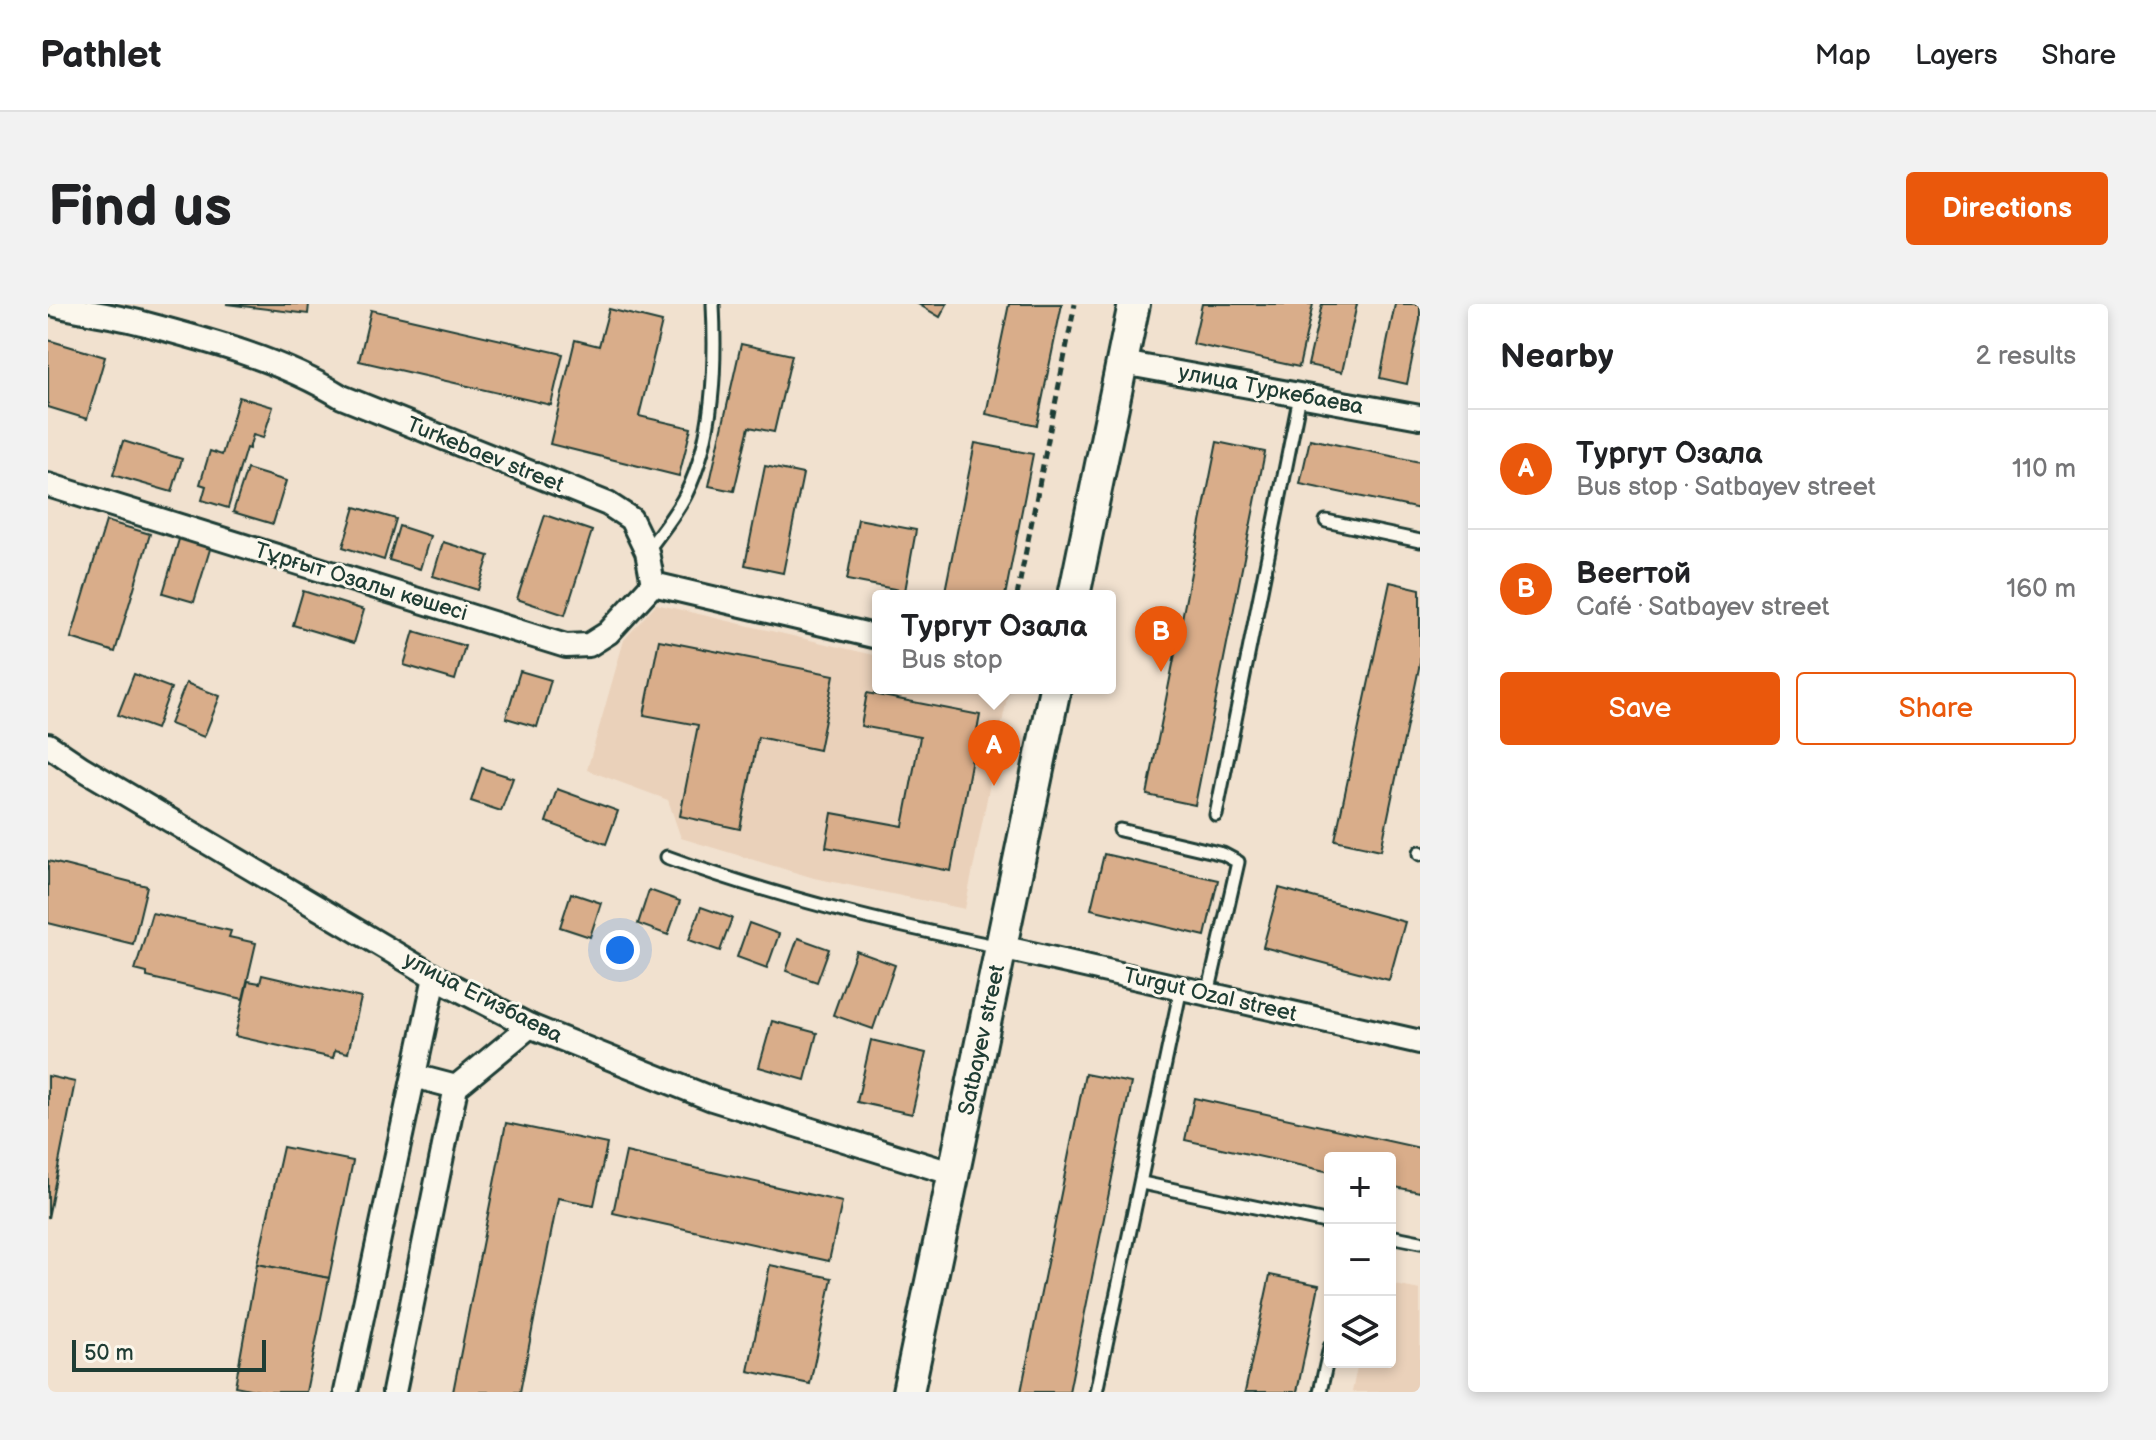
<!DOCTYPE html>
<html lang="en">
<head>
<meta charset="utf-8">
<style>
  body { margin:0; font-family:"Balsamiq Sans",sans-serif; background:#f2f2f2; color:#202124 }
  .controls { position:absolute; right:24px; bottom:24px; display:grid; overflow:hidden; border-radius:8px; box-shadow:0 4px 12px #0003 }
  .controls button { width:72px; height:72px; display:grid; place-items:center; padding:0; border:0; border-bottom:2px solid #e0e0e0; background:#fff; color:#202124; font:40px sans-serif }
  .scale { position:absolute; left:24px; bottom:20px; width:194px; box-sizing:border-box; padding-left:8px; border:4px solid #1f3d34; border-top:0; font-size:22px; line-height:28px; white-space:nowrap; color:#1f3d34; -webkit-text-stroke:6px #fbf7ec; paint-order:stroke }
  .you { position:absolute; left:572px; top:646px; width:28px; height:28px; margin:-20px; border:6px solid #fff; border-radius:50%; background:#1a73e8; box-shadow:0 0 0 12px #1a73e833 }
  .badge { display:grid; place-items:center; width:52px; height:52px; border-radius:50%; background:#ea580c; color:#fff; font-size:26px; font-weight:700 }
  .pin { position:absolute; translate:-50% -66px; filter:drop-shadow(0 2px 4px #0008) }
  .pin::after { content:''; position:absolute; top:42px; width:28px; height:24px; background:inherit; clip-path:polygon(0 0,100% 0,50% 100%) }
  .popup { position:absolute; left:824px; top:286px; width:244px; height:104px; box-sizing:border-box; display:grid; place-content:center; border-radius:8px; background:#fff; filter:drop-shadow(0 2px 6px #0005); font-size:26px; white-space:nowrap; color:#757577 }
  .popup b { font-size:30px; color:#202124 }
  .popup::after { content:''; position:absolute; left:50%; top:100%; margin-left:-16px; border:16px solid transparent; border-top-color:#fff }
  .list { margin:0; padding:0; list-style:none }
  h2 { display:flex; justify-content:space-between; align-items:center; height:104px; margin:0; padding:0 32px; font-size:34px }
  h2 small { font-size:26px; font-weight:400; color:#757577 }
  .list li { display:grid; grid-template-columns:52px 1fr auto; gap:24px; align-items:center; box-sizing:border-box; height:120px; padding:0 32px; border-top:2px solid #e0e0e0 }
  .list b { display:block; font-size:30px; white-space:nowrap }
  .list p { margin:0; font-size:26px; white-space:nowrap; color:#757577 }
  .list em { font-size:26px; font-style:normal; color:#757577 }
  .actions { display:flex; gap:16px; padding:24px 32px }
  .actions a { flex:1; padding:18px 0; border:2px solid #ea580c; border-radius:8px; text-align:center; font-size:28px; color:#ea580c }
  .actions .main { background:#ea580c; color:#fff }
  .icon { flex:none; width:44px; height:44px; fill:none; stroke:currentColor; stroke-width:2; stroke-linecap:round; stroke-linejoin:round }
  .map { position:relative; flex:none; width:1372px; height:1088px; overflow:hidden; border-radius:8px }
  header { display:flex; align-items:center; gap:48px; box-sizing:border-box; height:112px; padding:0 40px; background:#fff; border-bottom:2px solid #e0e0e0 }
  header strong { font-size:38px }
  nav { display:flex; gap:44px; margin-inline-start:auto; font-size:28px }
  .intro { display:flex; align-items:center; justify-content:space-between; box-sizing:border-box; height:192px; padding:0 48px }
  h1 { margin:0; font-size:56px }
  .button { padding:20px 36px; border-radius:8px; background:#ea580c; color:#fff; font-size:28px; font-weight:700 }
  main { display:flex; gap:48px; padding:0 48px }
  aside { flex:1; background:#fff; border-radius:8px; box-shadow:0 4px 12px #0003 }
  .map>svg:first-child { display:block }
  .built { fill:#ead1ba }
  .building { fill:#d9ad8a; stroke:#1f3d34; stroke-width:2 }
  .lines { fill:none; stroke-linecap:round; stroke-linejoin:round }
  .service-casing { stroke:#1f3d34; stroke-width:17 }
  .minor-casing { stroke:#1f3d34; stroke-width:28 }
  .secondary-casing { stroke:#1f3d34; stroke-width:36 }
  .path { stroke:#1f3d34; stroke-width:5; stroke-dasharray:8 6; stroke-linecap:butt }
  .service { stroke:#fbf7ec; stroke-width:11 }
  .minor { stroke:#fbf7ec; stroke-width:22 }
  .secondary { stroke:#fbf7ec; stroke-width:30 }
  .labels { text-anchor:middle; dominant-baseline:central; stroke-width:6; stroke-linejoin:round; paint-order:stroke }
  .street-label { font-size:22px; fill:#1f3d34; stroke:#fbf7ec }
</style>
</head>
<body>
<header>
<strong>Pathlet</strong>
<nav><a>Map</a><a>Layers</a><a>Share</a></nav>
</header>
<div class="intro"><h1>Find us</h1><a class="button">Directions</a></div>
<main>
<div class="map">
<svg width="1372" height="1088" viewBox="0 0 1372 1088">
  <rect width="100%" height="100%" fill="#f1e1cf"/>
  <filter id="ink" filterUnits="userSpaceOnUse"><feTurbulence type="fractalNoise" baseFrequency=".0125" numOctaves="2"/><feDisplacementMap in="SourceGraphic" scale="16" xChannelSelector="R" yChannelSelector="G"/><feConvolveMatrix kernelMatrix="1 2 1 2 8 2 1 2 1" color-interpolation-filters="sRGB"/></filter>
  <g filter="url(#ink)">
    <g class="built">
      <path d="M608,300L830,352V384H961L917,605L766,574L633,534L620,496L539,466L576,336Z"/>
      <path d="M1342,980L1372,986V1088H1304L1310,1058H1342Z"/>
    </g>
    <g class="building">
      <path d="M178,0H261L260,10Z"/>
      <path d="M870,0H899L892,13Z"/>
      <path d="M961,0H1014L989,121L938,110Z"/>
      <path d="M1154,0H1265L1251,63L1145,40Z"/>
      <path d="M1274,0H1309L1294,68L1260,61Z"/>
      <path d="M1347,0H1372V16L1359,80L1332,74Z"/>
      <path d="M561,5L614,18L591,112L643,124L631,172L502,140L527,36L551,42Z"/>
      <path d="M323,6L515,50L503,101L311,57Z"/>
      <path d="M0,36L57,53L39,115L0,103Z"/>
      <path d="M693,40L744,51L726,128L701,123L686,187L661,182Z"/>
      <path d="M191,93L225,103L215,134L205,131L201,145L198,144L180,204L154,196L158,182L152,180L162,147L174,151Z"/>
      <path d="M1262,135L1372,158V205L1252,180Z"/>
      <path d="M75,137L134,155L124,188L65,171Z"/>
      <path d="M1169,138L1217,148L1147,501L1099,491Z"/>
      <path d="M927,139L985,150L957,292H896Z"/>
      <path d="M717,162L755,170L735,269L697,261Z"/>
      <path d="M199,165L238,177L225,220L185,208Z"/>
      <path d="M307,203L348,215L336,256L295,243Z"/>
      <path d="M497,211L544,227L517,311L469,295Z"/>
      <path d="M810,215L868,226L857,287L799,276Z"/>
      <path d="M58,217L102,230L67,348L23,334Z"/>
      <path d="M351,222L382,232L372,265L341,256Z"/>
      <path d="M132,232L163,242L146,298L115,289Z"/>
      <path d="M395,238L441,252L430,286L385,272Z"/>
      <path d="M1342,278L1372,285V359L1333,546L1287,536Z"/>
      <path d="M255,287L316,306L306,339L245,321Z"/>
      <path d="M366,327L417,342L407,376L356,361Z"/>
      <path d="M611,336L786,371L771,446L710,433L692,525L632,512L650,421L596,411Z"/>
      <path d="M472,367L503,376L489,423L458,414Z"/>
      <path d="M86,370L123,384L108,425L70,411Z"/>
      <path d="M138,379L172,392L156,433L122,420Z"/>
      <path d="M819,389L932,411L903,567L778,543L784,509L855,522L872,433L813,422Z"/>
      <path d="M434,464L465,474L453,507L423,497Z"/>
      <path d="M509,485L570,507L558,540L498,518Z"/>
      <path d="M1056,550L1170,576L1157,632L1043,605Z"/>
      <path d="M0,557L99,582L85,640L0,619Z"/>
      <path d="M1231,584L1357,618L1341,676L1215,643Z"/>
      <path d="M601,586L632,597L620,631L590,620Z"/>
      <path d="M523,589L553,599L542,633L512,623Z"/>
      <path d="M653,603L684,614L672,647L641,636Z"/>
      <path d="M104,609L183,627L181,633L208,639L195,695L99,673V669L87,666Z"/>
      <path d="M701,619L731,630L719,664L689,653Z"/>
      <path d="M750,634L781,645L769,678L738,667Z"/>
      <path d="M808,647L847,661L825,725L785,711Z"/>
      <path d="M214,671L313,694L300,749L287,746L285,754L187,732L200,677L212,679Z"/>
      <path d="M724,717L769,729L757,776L711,763Z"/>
      <path d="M823,736L878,749L864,810L809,798Z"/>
      <path d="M1037,770L1083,779L1021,1088H973Z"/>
      <path d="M0,772L27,778L0,914Z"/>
      <path d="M1146,794L1372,844V888L1342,882V854H1282V868L1137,836Z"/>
      <path d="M458,819L559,840L546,901L510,894L472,1088H405Z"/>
      <path d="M235,843L305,857L281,974L209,960Z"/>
      <path d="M578,848L794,898L781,957L565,909Z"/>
      <path d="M209,960L281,974L258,1088H217L187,1082Z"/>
      <path d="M722,961L784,974L762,1080L700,1067Z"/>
      <path d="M1222,971L1271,981L1249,1088H1197Z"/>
    </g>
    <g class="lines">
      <defs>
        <g id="service">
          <path d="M1278,217L1372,237"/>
          <path d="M599,247C612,229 628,210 638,190C666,134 668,62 665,0"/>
          <path d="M1168,511L1252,92"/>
          <path d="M1072,526L1175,550L1190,558L1160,690"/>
          <path d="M1372,550V548"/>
          <path d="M619,553C727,593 840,620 952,643"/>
          <path d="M1094,879L1282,919"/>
          <path d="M1342,932L1372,938"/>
          <path d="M1048,1088L1133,684"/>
          <path d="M1272,1088L1282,1043"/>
        </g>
        <g id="minor">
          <path d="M4,0C33,8 64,11 94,19C162,37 234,56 294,93L560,200L583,215L599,248L605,280"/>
          <path d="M1075,59L1372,113"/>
          <path d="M0,181L518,342L541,341L560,329L605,280"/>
          <path d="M605,280L830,333"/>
          <path d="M0,441L34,464L387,673L482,722L664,795L906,870"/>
          <path d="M953,643L1372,738"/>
          <path d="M366,772L408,783"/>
          <path d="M298,1088L387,673"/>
          <path d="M346,1088L408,783L482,722"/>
        </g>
        <g id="secondary">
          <path d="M1026,292L1086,0"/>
          <path d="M860,1088L1007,384"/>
        </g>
      </defs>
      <use href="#service" class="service-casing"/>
      <use href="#minor" class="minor-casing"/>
      <use href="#secondary" class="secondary-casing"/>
      <path class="path" d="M969,292L1027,0"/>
      <use href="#service" class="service"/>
      <use href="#minor" class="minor"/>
      <use href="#secondary" class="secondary"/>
    </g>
  </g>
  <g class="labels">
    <g class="street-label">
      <text transform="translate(1223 86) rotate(11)">улица Туркебаева</text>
      <text transform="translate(437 151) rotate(22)">Turkebaev street</text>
      <text transform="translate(313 278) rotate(17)">Тұрғыт Озалы көшесі</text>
      <text transform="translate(1162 691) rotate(13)">Turgut Ozal street</text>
      <text transform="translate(435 694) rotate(27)">улица Егизбаева</text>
      <text transform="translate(934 736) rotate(-78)">Satbayev street</text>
    </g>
  </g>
</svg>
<div class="controls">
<button>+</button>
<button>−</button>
<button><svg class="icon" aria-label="layers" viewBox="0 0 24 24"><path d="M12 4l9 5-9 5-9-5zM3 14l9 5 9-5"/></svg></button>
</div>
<div class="scale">50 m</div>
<div class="you"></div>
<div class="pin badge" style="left:946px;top:482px">A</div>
<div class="popup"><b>Тургут Озала</b>Bus stop</div>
<div class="pin badge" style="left:1113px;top:368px">B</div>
</div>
<aside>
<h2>Nearby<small>2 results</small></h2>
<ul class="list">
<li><span class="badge">A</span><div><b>Тургут Озала</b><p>Bus stop · Satbayev street</p></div><em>110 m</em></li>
<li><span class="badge">B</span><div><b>Beerтой</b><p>Café · Satbayev street</p></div><em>160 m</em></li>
</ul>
<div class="actions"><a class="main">Save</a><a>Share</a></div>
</aside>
</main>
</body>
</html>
